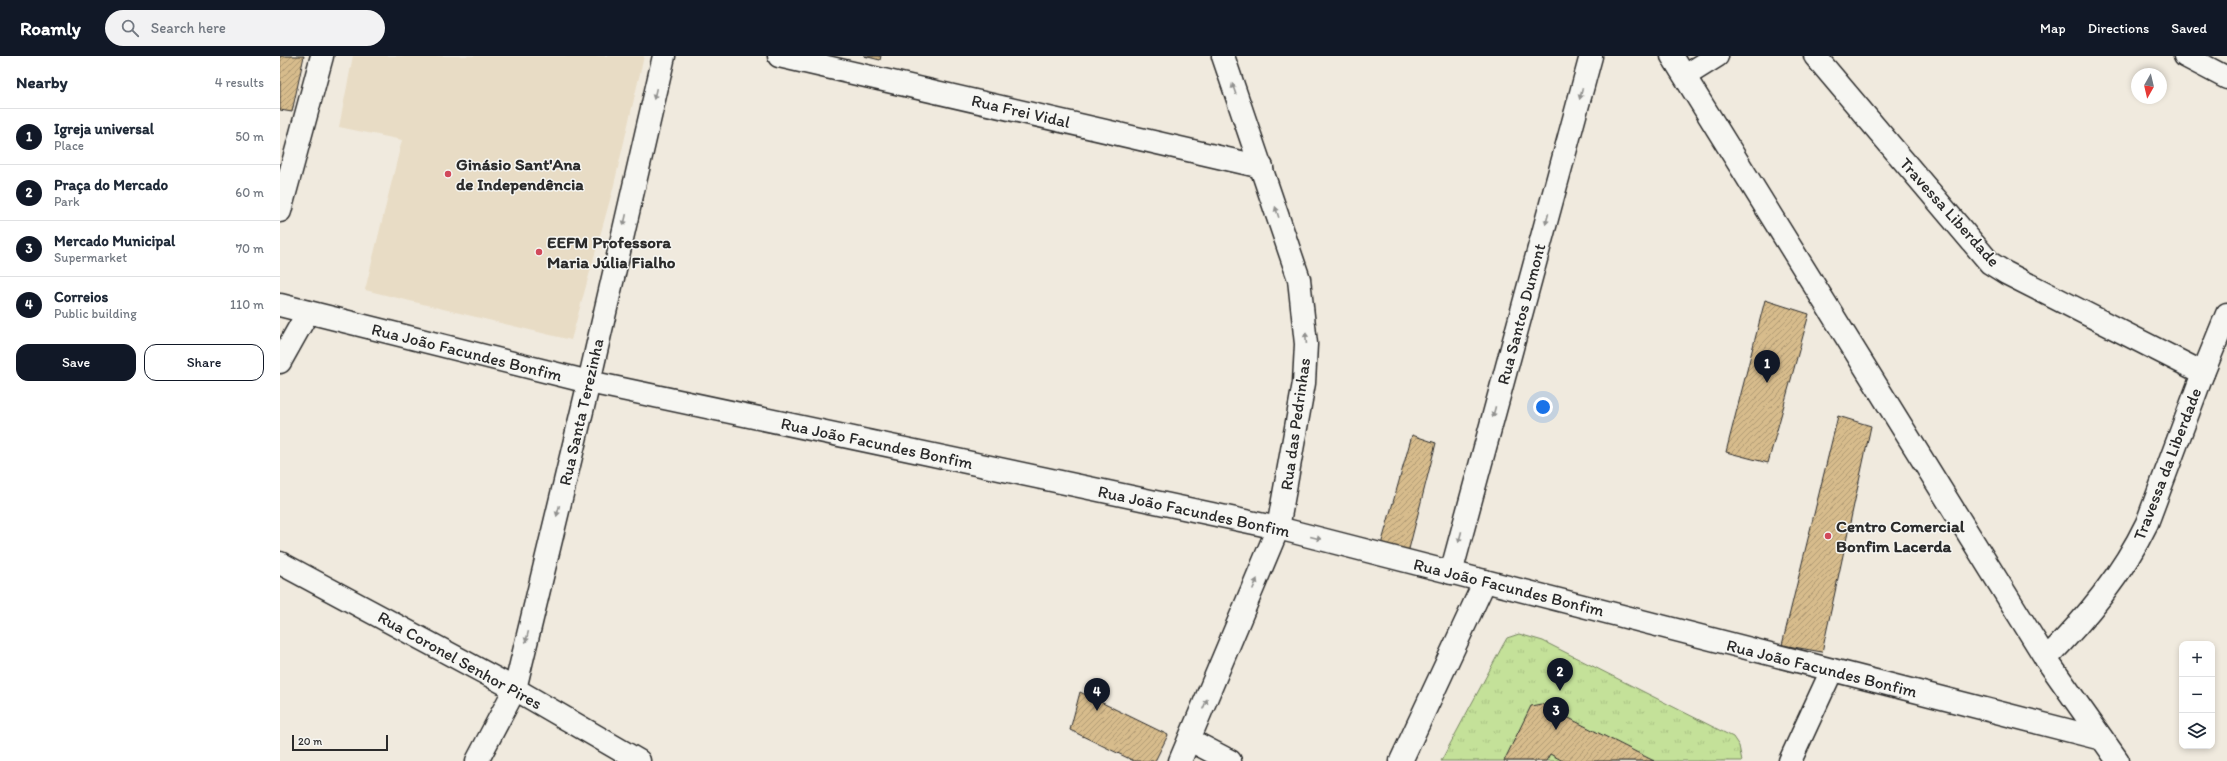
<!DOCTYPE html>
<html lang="en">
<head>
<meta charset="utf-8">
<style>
  body { margin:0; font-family:Itim,sans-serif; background:#f2f2f3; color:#1f2937 }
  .controls { position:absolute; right:12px; bottom:12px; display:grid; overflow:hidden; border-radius:8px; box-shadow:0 2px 6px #0003 }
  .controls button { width:36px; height:36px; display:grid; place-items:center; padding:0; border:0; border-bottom:1px solid #e0e1e3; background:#fff; color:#1f2937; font:20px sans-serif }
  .compass { position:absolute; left:1851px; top:12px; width:36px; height:36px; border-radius:50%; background:#fff; box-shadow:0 2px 6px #0003; rotate:188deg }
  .scale { position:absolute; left:12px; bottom:10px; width:96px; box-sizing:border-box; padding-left:4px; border:2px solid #2b2b2b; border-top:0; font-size:11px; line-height:14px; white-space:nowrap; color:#2b2b2b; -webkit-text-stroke:3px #f6f6f2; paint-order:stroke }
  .you { position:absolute; left:1263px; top:351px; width:14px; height:14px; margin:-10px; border:3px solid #fff; border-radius:50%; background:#1a73e8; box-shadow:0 0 0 6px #1a73e833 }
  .badge { display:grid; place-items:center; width:26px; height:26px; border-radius:50%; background:#111827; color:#fff; font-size:13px; font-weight:700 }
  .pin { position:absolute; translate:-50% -33px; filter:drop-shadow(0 1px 2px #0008) }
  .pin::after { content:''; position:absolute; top:21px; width:14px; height:12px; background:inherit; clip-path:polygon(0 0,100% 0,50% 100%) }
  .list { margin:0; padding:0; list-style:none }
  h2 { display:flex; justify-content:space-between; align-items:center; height:52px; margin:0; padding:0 16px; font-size:17px }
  h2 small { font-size:13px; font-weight:400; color:#747a83 }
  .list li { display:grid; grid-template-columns:26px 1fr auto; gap:12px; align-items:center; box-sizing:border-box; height:56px; padding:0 16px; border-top:1px solid #e0e1e3 }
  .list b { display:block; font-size:15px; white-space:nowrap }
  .list p { margin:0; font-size:13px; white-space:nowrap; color:#747a83 }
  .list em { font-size:13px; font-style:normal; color:#747a83 }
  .actions { display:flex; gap:8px; padding:12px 16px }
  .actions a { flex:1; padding:9px 0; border:1px solid #111827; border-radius:12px; text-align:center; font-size:14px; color:#111827 }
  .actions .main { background:#111827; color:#fff }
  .icon { flex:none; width:22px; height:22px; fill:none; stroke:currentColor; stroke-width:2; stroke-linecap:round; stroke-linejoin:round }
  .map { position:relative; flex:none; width:1947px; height:705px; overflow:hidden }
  header { display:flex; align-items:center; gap:24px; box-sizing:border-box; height:56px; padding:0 20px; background:#111827; color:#fff }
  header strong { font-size:19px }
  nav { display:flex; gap:22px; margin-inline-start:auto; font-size:14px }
  .search { width:280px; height:36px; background:#f2f2f3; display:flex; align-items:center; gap:10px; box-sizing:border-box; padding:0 14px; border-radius:22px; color:#747a83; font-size:15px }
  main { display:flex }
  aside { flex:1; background:#fff }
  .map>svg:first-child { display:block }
  .built { fill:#e8dcc5 }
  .grass { fill:url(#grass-tufts); stroke:#788662 }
  .building { fill:url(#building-hatch); stroke:#2b2b2b }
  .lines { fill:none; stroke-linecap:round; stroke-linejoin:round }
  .minor-casing { stroke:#2b2b2b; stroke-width:25 }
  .major-casing { stroke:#2b2b2b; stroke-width:25 }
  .minor { stroke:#f6f6f2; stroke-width:22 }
  .major { stroke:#f6f6f2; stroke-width:22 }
  .oneway { fill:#90908e }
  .poi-dot { fill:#d1495b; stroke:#f6f6f2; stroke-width:1.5 }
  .labels { text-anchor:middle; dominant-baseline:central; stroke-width:3; stroke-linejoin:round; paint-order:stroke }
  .street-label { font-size:17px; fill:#2b2b2b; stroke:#f6f6f2 }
  .poi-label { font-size:17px; font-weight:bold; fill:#2b2b2b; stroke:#f6f6f2; text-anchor:start }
</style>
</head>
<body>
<header>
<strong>Roamly</strong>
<div class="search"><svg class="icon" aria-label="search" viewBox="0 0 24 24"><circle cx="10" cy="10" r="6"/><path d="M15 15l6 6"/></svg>Search here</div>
<nav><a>Map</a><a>Directions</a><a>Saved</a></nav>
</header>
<main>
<aside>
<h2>Nearby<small>4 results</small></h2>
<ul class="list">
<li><span class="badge">1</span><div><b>Igreja universal</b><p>Place</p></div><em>50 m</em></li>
<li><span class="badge">2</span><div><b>Praça do Mercado</b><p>Park</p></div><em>60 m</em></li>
<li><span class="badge">3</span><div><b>Mercado Municipal</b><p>Supermarket</p></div><em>70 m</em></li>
<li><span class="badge">4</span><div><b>Correios</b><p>Public building</p></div><em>110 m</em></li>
</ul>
<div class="actions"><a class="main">Save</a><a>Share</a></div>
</aside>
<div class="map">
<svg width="1947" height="705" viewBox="0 0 1947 705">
  <defs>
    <pattern id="grass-tufts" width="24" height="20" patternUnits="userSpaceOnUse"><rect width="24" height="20" fill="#c4e199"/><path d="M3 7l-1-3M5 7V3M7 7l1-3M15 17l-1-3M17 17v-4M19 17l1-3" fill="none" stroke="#a9c184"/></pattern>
    <pattern id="building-hatch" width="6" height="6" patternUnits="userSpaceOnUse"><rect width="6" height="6" fill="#d7bc8c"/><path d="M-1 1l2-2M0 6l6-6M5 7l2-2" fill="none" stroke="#af9973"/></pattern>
  </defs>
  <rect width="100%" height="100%" fill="#f0eade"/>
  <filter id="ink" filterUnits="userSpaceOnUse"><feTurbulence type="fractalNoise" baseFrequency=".025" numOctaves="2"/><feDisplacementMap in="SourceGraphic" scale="8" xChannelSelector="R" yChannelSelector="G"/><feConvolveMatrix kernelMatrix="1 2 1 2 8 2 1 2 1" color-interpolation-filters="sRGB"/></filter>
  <g filter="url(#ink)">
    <path class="built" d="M73,0H364L333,133L291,284L85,234L122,84L59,71Z"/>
    <path class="grass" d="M1239,578L1263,585L1453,681L1459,690L1462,705H1161L1223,589L1227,582Z"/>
    <g class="building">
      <path d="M0,0H24L12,56L0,54Z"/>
      <path d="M584,0H601L600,4Z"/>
      <path d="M1485,244L1529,258L1488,407L1446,396Z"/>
      <path d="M1558,360L1591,370L1542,596L1502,589Z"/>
      <path d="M1132,379L1156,387L1128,497L1101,489Z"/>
      <path d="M800,636L888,679L875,705H854L790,674Z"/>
      <path d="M1261,648L1374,705H1283L1270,698L1266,705H1224L1251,650Z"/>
    </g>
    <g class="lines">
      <defs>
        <g id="minor">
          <path d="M499,0L982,111"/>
          <path d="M1535,0L1710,207L1726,217L1923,317"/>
          <path d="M1905,0L1947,22"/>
          <path d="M1405,20L1437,0"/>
          <path d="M0,155L42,0"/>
          <path d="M0,249L309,326L998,472L1822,683"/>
          <path d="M0,306L28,256"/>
          <path d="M0,507L235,633L359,705"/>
          <path d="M1171,517L1311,0"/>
          <path d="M1766,603C1806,562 1842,519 1867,467L1923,317L1947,258"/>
          <path d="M910,684L950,705"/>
          <path d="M1121,705L1205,525"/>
          <path d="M1510,705L1552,614"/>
        </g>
        <g id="major">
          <path d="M1392,0L1766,603L1838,705"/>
          <path d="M197,705L235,633L309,326L384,0"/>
          <path d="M900,705L998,472L1024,327L1026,288L1019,223L943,0"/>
        </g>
      </defs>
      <use href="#minor" class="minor-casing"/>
      <use href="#major" class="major-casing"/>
      <use href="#minor" class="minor"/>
      <use href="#major" class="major"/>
    </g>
    <defs><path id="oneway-solid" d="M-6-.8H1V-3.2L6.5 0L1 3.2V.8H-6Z"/></defs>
    <g class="oneway">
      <use href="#oneway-solid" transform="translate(954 33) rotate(-109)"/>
      <use href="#oneway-solid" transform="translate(375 38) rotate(103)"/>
      <use href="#oneway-solid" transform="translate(1301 38) rotate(105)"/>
      <use href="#oneway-solid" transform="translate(997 156) rotate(-108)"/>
      <use href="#oneway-solid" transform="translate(1267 163) rotate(105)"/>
      <use href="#oneway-solid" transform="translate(345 164) rotate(103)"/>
      <use href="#oneway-solid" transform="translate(1026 282) rotate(-94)"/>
      <use href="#oneway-solid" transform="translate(1214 356) rotate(105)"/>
      <use href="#oneway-solid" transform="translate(278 455) rotate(104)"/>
      <use href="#oneway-solid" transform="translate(1180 481) rotate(105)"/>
      <use href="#oneway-solid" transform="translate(1036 482) rotate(14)"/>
      <use href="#oneway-solid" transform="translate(975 528) rotate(-67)"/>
      <use href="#oneway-solid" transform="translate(247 581) rotate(104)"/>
      <use href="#oneway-solid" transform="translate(925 648) rotate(-67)"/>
    </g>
  </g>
  <g class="poi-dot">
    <circle cx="168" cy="118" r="4"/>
    <circle cx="259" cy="196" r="4"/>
    <circle cx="1548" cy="480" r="4"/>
  </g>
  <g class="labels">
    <g class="street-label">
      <text transform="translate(741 55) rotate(13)">Rua Frei Vidal</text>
      <text transform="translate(1670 156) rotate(48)">Travessa Liberdade</text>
      <text transform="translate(1241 258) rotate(-75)">Rua Santos Dumont</text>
      <text transform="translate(187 296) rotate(14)">Rua João Facundes Bonfim</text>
      <text transform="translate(301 356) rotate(-77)">Rua Santa Terezinha</text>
      <text transform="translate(1015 368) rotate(-82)">Rua das Pedrinhas</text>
      <text transform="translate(597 387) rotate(12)">Rua João Facundes Bonfim</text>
      <text transform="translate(1887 408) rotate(-69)">Travessa da Liberdade</text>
      <text transform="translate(914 455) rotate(12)">Rua João Facundes Bonfim</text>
      <text transform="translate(1229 531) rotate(14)">Rua João Facundes Bonfim</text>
      <text transform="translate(180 604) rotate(29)">Rua Coronel Senhor Pires</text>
      <text transform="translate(1542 612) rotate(14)">Rua João Facundes Bonfim</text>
    </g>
    <g class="poi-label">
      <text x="176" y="108">Ginásio Sant'Ana<tspan x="176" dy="20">de Independência</tspan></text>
      <text x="267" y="186">EEFM Professora<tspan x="267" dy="20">Maria Júlia Fialho</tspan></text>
      <text x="1556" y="470">Centro Comercial<tspan x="1556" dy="20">Bonfim Lacerda</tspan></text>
    </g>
  </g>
</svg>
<div class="controls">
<button>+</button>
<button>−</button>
<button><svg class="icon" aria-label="layers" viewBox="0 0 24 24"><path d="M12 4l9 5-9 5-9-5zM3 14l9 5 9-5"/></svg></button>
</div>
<svg class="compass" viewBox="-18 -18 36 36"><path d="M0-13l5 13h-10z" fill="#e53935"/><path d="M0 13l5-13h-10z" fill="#747a83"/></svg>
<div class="scale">20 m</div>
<div class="you"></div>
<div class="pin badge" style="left:1487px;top:327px">1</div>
<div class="pin badge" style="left:1280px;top:635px">2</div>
<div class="pin badge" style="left:1276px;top:674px">3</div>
<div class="pin badge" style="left:817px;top:655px">4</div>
</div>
</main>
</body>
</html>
